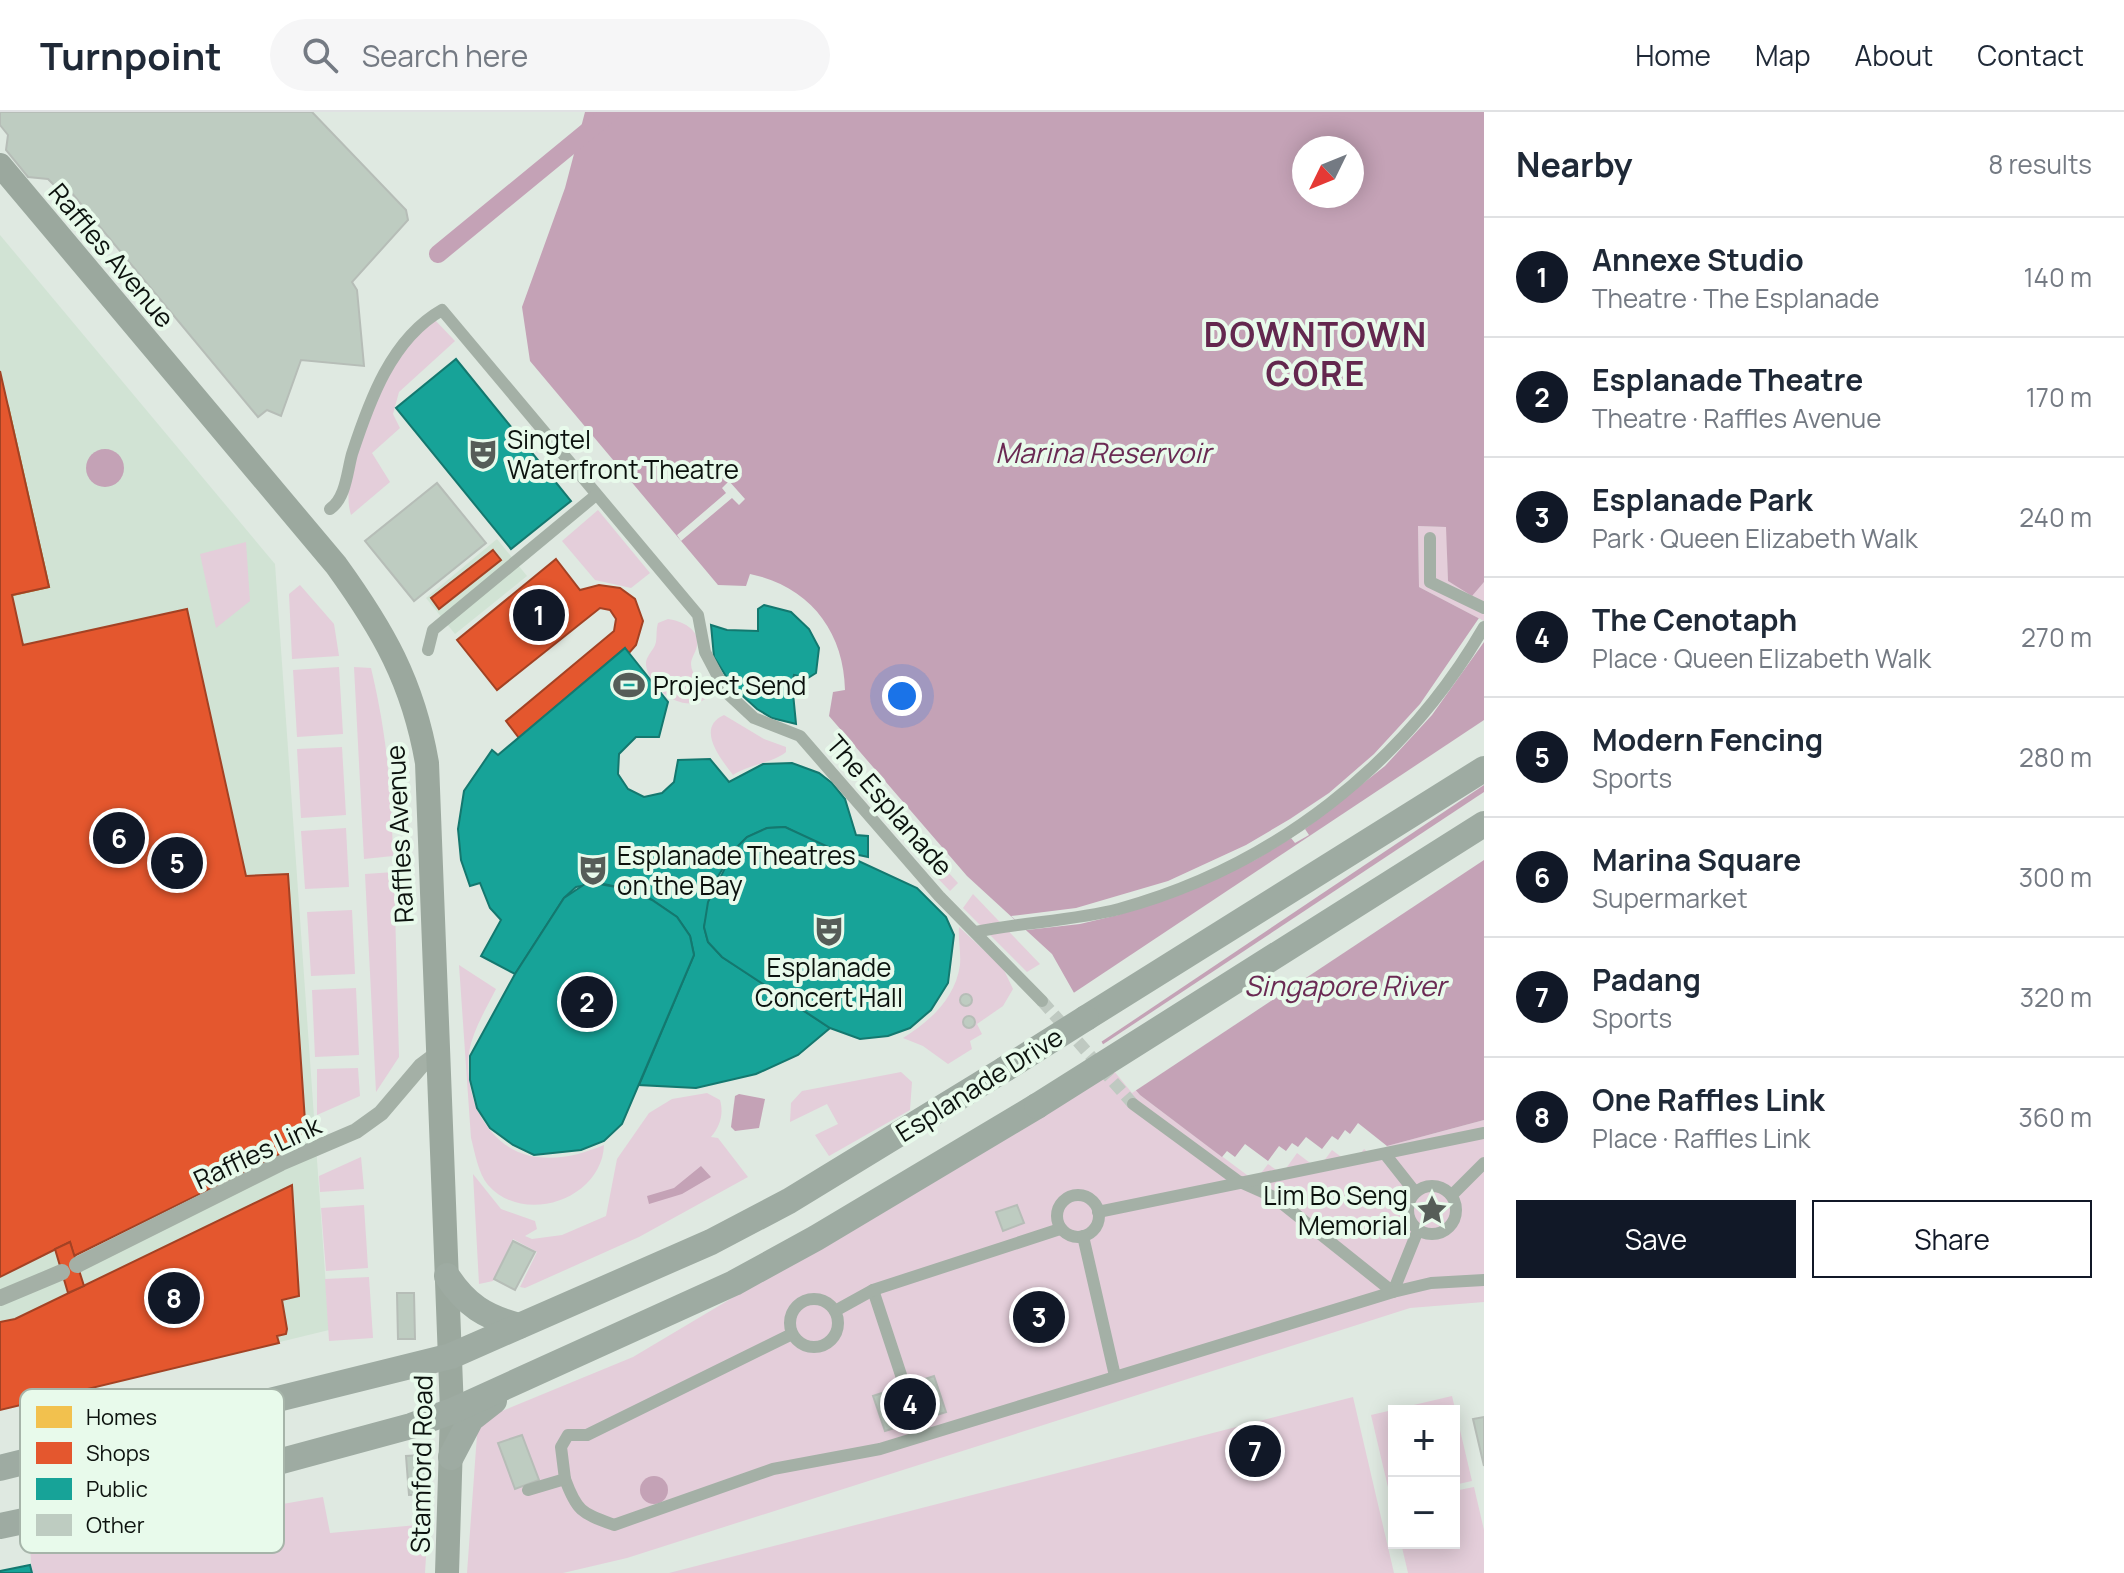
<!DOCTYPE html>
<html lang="en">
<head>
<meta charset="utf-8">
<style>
  body { margin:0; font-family:Manrope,sans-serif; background:#f6f6f7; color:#1f2937 }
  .controls { position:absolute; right:24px; bottom:24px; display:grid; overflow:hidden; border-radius:0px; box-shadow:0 4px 20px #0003 }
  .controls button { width:72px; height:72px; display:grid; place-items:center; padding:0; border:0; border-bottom:2px solid #e0e1e3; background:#fff; color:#1f2937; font:40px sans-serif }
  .compass { position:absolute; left:1292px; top:24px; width:72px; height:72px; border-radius:50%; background:#fff; box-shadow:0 4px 20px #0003; rotate:227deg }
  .you { position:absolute; left:902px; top:584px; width:28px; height:28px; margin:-20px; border:6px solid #fff; border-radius:50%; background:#1a73e8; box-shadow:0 0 0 12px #1a73e833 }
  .badge { display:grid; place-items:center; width:52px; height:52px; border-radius:50%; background:#111827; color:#fff; font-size:26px; font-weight:700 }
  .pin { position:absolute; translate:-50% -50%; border:4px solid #fff; box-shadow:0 2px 8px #0006 }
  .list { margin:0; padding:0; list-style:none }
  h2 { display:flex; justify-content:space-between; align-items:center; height:104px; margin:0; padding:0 32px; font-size:34px }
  h2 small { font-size:26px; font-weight:400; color:#747a83 }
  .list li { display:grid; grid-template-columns:52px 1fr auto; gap:24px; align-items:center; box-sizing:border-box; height:120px; padding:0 32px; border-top:2px solid #e0e1e3 }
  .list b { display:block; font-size:30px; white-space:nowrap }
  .list p { margin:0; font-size:26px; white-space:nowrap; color:#747a83 }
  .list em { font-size:26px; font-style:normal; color:#747a83 }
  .actions { display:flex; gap:16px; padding:24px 32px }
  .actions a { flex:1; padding:18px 0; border:2px solid #111827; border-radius:0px; text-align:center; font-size:28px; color:#111827 }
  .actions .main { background:#111827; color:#fff }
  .icon { flex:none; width:44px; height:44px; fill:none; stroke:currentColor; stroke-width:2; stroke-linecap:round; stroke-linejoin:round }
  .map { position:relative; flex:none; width:1484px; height:1461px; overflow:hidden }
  header { display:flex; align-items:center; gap:48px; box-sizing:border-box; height:112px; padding:0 40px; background:#fff; border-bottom:2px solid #e0e1e3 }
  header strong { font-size:38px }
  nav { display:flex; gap:44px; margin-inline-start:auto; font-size:28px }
  .search { width:560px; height:72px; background:#f6f6f7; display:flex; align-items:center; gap:20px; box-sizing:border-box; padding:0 28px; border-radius:44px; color:#747a83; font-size:30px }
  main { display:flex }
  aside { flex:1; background:#fff }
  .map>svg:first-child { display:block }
  .built { fill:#d1e3d4 }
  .green { fill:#e4ceda }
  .water { fill:#c4a2b6; fill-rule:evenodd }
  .pier { fill:#dfe9e1 }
  .homes { fill:#f2c14e; stroke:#ad8c3b; stroke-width:2 }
  .shops { fill:#e4572e; stroke:#a34224; stroke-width:2 }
  .public { fill:#17a398; stroke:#14786f; stroke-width:2 }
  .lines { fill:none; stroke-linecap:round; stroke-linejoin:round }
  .canal { stroke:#c4a2b6; stroke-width:18 }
  .building { fill:#beccc1; stroke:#b6bdb7; stroke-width:2 }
  .pedestrian-tunnel { stroke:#bfc9c1; stroke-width:12; stroke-dasharray:12 6; stroke-linecap:butt }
  .pedestrian { stroke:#a4b0a6; stroke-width:12 }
  .minor { stroke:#a4b0a6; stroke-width:16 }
  .primary { stroke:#9ba89e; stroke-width:24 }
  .trunk { stroke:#9eaba2; stroke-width:26 }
  .trunk-bridge { stroke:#9eaba2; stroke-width:26 }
  .labels { text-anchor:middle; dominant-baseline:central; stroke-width:8; stroke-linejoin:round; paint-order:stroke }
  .street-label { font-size:26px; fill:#0c120e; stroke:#e8faeb }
  .poi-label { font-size:26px; fill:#0c120e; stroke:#e8faeb; text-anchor:start }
  .water-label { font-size:28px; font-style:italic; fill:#6a2a53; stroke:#e8faeb }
  .district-label { font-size:34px; font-weight:bold; letter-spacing:2px; fill:#63274e; stroke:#e8faeb }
  .key { fill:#e8faeb; stroke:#a6b4a9; stroke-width:2 }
  .key-label { font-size:22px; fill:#0c120e }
</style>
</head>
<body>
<header>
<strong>Turnpoint</strong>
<div class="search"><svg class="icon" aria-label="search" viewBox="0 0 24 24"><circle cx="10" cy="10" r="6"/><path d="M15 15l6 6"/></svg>Search here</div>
<nav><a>Home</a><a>Map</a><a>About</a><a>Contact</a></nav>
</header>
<main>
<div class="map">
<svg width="1484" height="1461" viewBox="0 0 1484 1461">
  <rect width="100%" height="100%" fill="#dfe9e1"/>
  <g class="built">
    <path d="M0,123L275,452L329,1218L0,1298Z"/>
    <path d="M497,427L527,464L455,522L426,486Z"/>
  </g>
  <g class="green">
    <path d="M434,207L455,229L399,280L393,302L400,316L372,341L390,370L351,403C339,366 372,282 395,249C406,234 421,221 434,207Z"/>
    <path d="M598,398L650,461L631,476L595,468L562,429Z"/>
    <path d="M1418,414L1447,415L1448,469L1472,483L1484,470V509L1419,475Z"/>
    <path d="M246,430L250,489L216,516L200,442Z"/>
    <path d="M300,473L334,512L339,544L292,547L289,482Z"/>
    <path d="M668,507C682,509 700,517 697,534C696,540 691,546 691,552C691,563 702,571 709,578V584C687,605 649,578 646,553C645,544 654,539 656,530C657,523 656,518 658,511Z"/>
    <path d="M339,555L343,622L297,625L293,558Z"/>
    <path d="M354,555L371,556C387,623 391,675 393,744L364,747Z"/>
    <path d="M724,603L764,627L786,635V640C773,651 750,652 733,663C721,647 695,616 724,603Z"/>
    <path d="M342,635L346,703L301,706L297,637Z"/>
    <path d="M346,716L349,775L305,777L301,719Z"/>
    <path d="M934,745L958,771L950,779L926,754Z"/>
    <path d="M394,760L399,945L376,980L365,762Z"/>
    <path d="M973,782L1040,852L1027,860L963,796Z"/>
    <path d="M352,798L355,862L311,864L307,800Z"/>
    <path d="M959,815L1003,856L1013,877L1003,894L977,912L982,922L970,929L972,937L948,952L923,934L903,926C930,909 955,887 960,853C961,840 958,827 959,815Z"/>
    <path d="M459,853L496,877C486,897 473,918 469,940C463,984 488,1039 537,1045C561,1048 582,1042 604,1033C602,1087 524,1114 488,1073C478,1061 475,1041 471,1026Z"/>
    <path d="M356,876L359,943L315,945L312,878Z"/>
    <path d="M358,956L360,984L317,1003V957Z"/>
    <path d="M1117,957L1140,983L1255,1069L1268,1052L1282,1062L1297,1041L1318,1057L1332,1038L1352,1053L1364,1037L1377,1047L1387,1034L1484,1008V1190L1410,1196L627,1446L563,1461H467L478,1309L633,1245Z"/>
    <path d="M901,960L912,970L910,998L829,1044L815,1023L838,1012L827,992L790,1010L791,991L802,979Z"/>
    <path d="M707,981L720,988C724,1002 720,1014 711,1025L718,1026L748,1065L639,1125L525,1176L520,1175L537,1140L513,1127L493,1169L479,1172L473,1062L501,1097L535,1109L537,1117L525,1124L532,1127L562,1123L606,1104L617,1047L649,1001L672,987Z"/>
    <path d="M361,1045L364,1077L320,1080L319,1064Z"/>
    <path d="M364,1093L368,1156L326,1159L321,1096Z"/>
    <path d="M369,1165L373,1226L329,1229L325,1167Z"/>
    <path d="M1452,1284L1472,1369L1454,1373V1299H1394V1387L1391,1388L1371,1303Z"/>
    <path d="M1353,1285L1394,1461H669Z"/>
    <path d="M1474,1375L1484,1418V1461H1408L1401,1431H1454V1379Z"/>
    <path d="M323,1385L330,1421L428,1412L425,1461H32L30,1436Z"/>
  </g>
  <g class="water">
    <path d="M585,0H1484V470L1472,484L1448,469L1446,415L1418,414L1419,475L1484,509V1008L1387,1034L1358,1011L1350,1022L1345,1018L1338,1028L1332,1024L1322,1037L1306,1025L1298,1035L1292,1031L1286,1039L1279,1034L1268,1049L1245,1032L1235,1045L1227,1039L1222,1045L1140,983L1117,957L1052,842L967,764L829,604L833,580L845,578C844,519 809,474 750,462L746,474L718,473L530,249L522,195L565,76ZM1304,36H1352V84H1304Z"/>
    <circle cx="105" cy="356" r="19"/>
    <path d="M739,982L765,987L759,1016L735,1019L731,1015L735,984Z"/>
    <path d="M701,1054L711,1065L682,1082L649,1092L647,1084L674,1076Z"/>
    <circle cx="654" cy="1378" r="14"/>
  </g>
  <g class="pier">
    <path d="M729,369L745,387L739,393L732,386L681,429L677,423L726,381L722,376Z"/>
    <path d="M1479,506L1484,509V530L1432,603L1385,654L1305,717L1309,723L1295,731L1291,726L1255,748L1173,785L1118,803L1080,812L1027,818L1011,804L1076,796L1168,769L1246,733L1290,707L1329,681L1374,642L1420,592Z"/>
    <path d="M1484,608V673L1098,932L1069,884Z"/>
    <path d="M1484,680V748L1132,981L1114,959L1099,935Z"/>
  </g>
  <g class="homes">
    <path d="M8,294L49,475L0,486V296Z"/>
    <path d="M87,721L104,791L160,802L171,856L135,894L110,911L147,1070L0,1134V740Z"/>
  </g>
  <g class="shops">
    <path d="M0,259L49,475L12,483L23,533L187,497L246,764L288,762L305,1009L304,1018L291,1037L74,1144L70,1130L0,1165Z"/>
    <path d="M493,438L501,448L439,497L431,486Z"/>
    <path d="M556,447L580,478L599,473L620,476L635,487L643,509L636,533L629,541L625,536L519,626L506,609L614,519L616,507L610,498L600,496L497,578L457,528Z"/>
    <path d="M292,1073L299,1184L282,1188L287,1217L286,1222L277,1224L279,1231L0,1298V1210L15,1207Z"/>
    <path d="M70,1130L84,1174L68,1181L55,1137Z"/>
  </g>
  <g class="public">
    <path d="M456,247L571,389L511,437L396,296Z"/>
    <path d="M764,493L791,500L809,517L819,536L816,561L808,566L794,563L792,571L796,612L772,606L757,597L732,574L714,545L711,513L727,518L758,519V497Z"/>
    <path d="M625,536L668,590L659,625H636L619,642L618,662L628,677L644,685L662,681L674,670L678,648L710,647L729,670L763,652L792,651L819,661L832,671L845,687L856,723L868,724V745L854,742L853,749L785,715L767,716L747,725L734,738L716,768L704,815L708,830L722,845L830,916L798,943L756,962L696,976L639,973L694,843L690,824L677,805L652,788L627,777L599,771L576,775L564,786L515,862L481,844L501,808L490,796L480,771L470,774L461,748L458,717L464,679L492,638L498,643Z"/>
    <path d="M785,715L917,776L946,805L954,823L948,871L931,898L910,916L888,924L860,927L830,916L722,845L708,830L704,815L708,790L734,738L747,725L767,716Z"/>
    <path d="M588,770L627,777L652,788L677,805L690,824L694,843L622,1012L604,1029L581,1038L534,1043L513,1033L490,1016L477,996L470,968V944L515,862L564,786Z"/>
    <path d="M30,1453L32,1461H0V1459Z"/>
  </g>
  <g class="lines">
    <path class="canal" d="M438,142L611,0"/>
  </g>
  <g class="building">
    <path d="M0,0H312L406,98L408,108L352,170L357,178L364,254L301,248L281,304L267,298L258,305L71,80L60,79L48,67L28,65L6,38L8,23L0,13Z"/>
    <path d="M437,371L486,431L414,489L365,429Z"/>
    <circle cx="966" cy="888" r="6"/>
    <circle cx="969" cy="910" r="6"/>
    <path d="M1017,1093L1024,1111L1003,1119L996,1100Z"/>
    <path d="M513,1129L535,1140L515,1178L494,1167Z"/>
    <path d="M397,1181H414L415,1227H398Z"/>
    <path d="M934,1264L946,1300L885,1319L873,1284Z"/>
    <path d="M1484,1305V1354L1473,1307Z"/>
    <path d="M522,1323L539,1368L515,1377L498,1331Z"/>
    <path d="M422,1343L425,1382L409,1383L406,1344Z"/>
  </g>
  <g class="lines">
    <path class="pedestrian-tunnel" d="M1042,889L1133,992"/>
    <g class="pedestrian">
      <path d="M330,397C346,386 347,360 352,342C369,290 391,227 442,198L698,503L705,540L726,580L754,606L800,624L939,784L1042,889"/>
      <path d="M1430,426V470L1484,496"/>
      <path d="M428,538L433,518L596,383"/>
      <path d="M975,820C1023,810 1072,809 1119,797C1273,755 1404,653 1484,515"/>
      <path d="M1133,992L1238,1069L1274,1085L1393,1180L1418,1118"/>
      <path d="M1385,1042L1415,1080"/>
      <circle cx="1432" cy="1098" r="24"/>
      <path d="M1452,1083L1484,1051"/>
      <circle cx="1078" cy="1104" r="21"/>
      <path d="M1098,1100L1484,1021"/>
      <path d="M1083,1124L1115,1264"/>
      <path d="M873,1178L901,1263"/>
      <circle cx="814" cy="1211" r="24"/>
      <path d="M835,1199L873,1178L1060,1117"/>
      <path d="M565,1367C577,1400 582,1401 614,1413L773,1357L880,1337L1393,1180L1431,1171L1484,1168"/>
      <path d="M528,1378L565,1367L561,1335L568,1323H587L792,1222"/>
    </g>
    <g class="minor">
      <path d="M77,1153L281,1051L356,1019L381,1001L421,954L437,942"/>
      <path d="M0,1186L62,1160"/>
    </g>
    <path class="primary" d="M0,53L336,453C383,518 413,570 427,651L452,1299L447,1461"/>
    <g class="trunk">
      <path d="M1086,906L1484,657"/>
      <path d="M447,1164C466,1193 485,1205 519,1214"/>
      <path d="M451,1345L471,1307L494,1289"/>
      <path d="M0,1356L451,1244L711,1130L789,1089L1005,957"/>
      <path d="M0,1414L189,1374L411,1314L452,1299L734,1171L816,1126L1037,994"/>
    </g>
    <g class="trunk-bridge">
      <path d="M1005,957L1086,906"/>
      <path d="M1037,994L1484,712"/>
    </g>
  </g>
  <defs>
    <symbol id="theatre-bare" viewBox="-9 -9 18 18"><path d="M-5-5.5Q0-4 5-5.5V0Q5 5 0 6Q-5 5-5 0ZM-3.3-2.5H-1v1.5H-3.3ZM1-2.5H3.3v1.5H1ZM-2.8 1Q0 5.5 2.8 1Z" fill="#565d58" stroke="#e8faeb" stroke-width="2.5" paint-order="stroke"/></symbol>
    <symbol id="stadium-bare" viewBox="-9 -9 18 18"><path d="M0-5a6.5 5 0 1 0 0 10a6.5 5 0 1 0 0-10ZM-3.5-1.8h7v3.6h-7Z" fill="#565d58" stroke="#e8faeb" stroke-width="2.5" paint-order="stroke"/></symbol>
    <symbol id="sight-bare" viewBox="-9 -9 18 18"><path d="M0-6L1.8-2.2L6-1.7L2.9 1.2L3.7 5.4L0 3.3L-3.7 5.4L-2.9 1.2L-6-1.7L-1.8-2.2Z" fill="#565d58" stroke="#e8faeb" stroke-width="2.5" paint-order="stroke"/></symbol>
  </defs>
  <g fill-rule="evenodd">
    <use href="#theatre-bare" x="461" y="320" width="44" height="44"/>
    <use href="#stadium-bare" x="607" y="551" width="44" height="44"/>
    <use href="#theatre-bare" x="571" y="736" width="44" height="44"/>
    <use href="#theatre-bare" x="807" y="797" width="44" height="44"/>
    <use href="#sight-bare" x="1410" y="1076" width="44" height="44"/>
  </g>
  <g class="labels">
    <g class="street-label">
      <text transform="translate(112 143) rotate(50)">Raffles Avenue</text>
      <text transform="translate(890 693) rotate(49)">The Esplanade</text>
      <text transform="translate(399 722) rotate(-93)">Raffles Avenue</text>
      <text transform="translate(979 972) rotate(-32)">Esplanade Drive</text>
      <text transform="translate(257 1040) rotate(-25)">Raffles Link</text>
      <text transform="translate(421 1352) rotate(-89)">Stamford Road</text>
    </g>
    <g class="poi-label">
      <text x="507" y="327">Singtel<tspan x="507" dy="30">Waterfront Theatre</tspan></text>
      <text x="653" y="573">Project Send</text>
      <text x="617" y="743">Esplanade Theatres<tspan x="617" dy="30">on the Bay</tspan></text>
      <text x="829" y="855" text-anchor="middle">Esplanade<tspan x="829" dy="30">Concert Hall</tspan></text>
      <text x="1408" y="1083" text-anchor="end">Lim Bo Seng<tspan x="1408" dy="30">Memorial</tspan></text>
    </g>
    <g class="water-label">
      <text x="1103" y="340">Marina Reservoir</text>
      <text x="1345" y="873">Singapore River</text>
    </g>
    <g class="district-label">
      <text x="1316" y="222">DOWNTOWN<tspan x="1316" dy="39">CORE</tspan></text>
    </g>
  </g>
  <rect x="20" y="1277" width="264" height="164" rx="12" class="key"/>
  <rect x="36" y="1294" width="36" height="22" fill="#f2c14e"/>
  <rect x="36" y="1330" width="36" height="22" fill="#e4572e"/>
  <rect x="36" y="1366" width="36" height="22" fill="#17a398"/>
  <rect x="36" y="1402" width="36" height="22" fill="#beccc1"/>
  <g class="key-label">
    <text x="86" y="1313">Homes</text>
    <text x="86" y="1349">Shops</text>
    <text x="86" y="1385">Public</text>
    <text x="86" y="1421">Other</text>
  </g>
</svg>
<div class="controls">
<button>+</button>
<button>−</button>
</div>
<svg class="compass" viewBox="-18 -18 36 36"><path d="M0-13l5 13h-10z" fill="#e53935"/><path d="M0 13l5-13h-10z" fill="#747a83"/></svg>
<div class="you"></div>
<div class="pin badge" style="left:539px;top:503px">1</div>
<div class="pin badge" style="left:587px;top:890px">2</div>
<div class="pin badge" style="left:1039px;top:1205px">3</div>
<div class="pin badge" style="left:910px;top:1292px">4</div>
<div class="pin badge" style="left:177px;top:751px">5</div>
<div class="pin badge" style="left:119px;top:726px">6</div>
<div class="pin badge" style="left:1255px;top:1339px">7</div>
<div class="pin badge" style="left:174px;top:1186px">8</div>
</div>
<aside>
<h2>Nearby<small>8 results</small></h2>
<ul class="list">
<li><span class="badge">1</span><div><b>Annexe Studio</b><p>Theatre · The Esplanade</p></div><em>140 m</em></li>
<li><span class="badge">2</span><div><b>Esplanade Theatre</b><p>Theatre · Raffles Avenue</p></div><em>170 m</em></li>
<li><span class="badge">3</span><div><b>Esplanade Park</b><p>Park · Queen Elizabeth Walk</p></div><em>240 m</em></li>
<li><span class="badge">4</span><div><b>The Cenotaph</b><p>Place · Queen Elizabeth Walk</p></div><em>270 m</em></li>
<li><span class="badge">5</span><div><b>Modern Fencing</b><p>Sports</p></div><em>280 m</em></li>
<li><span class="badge">6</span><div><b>Marina Square</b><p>Supermarket</p></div><em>300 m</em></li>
<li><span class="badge">7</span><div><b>Padang</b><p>Sports</p></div><em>320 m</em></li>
<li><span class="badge">8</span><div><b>One Raffles Link</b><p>Place · Raffles Link</p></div><em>360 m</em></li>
</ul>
<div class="actions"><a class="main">Save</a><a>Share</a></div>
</aside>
</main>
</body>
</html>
